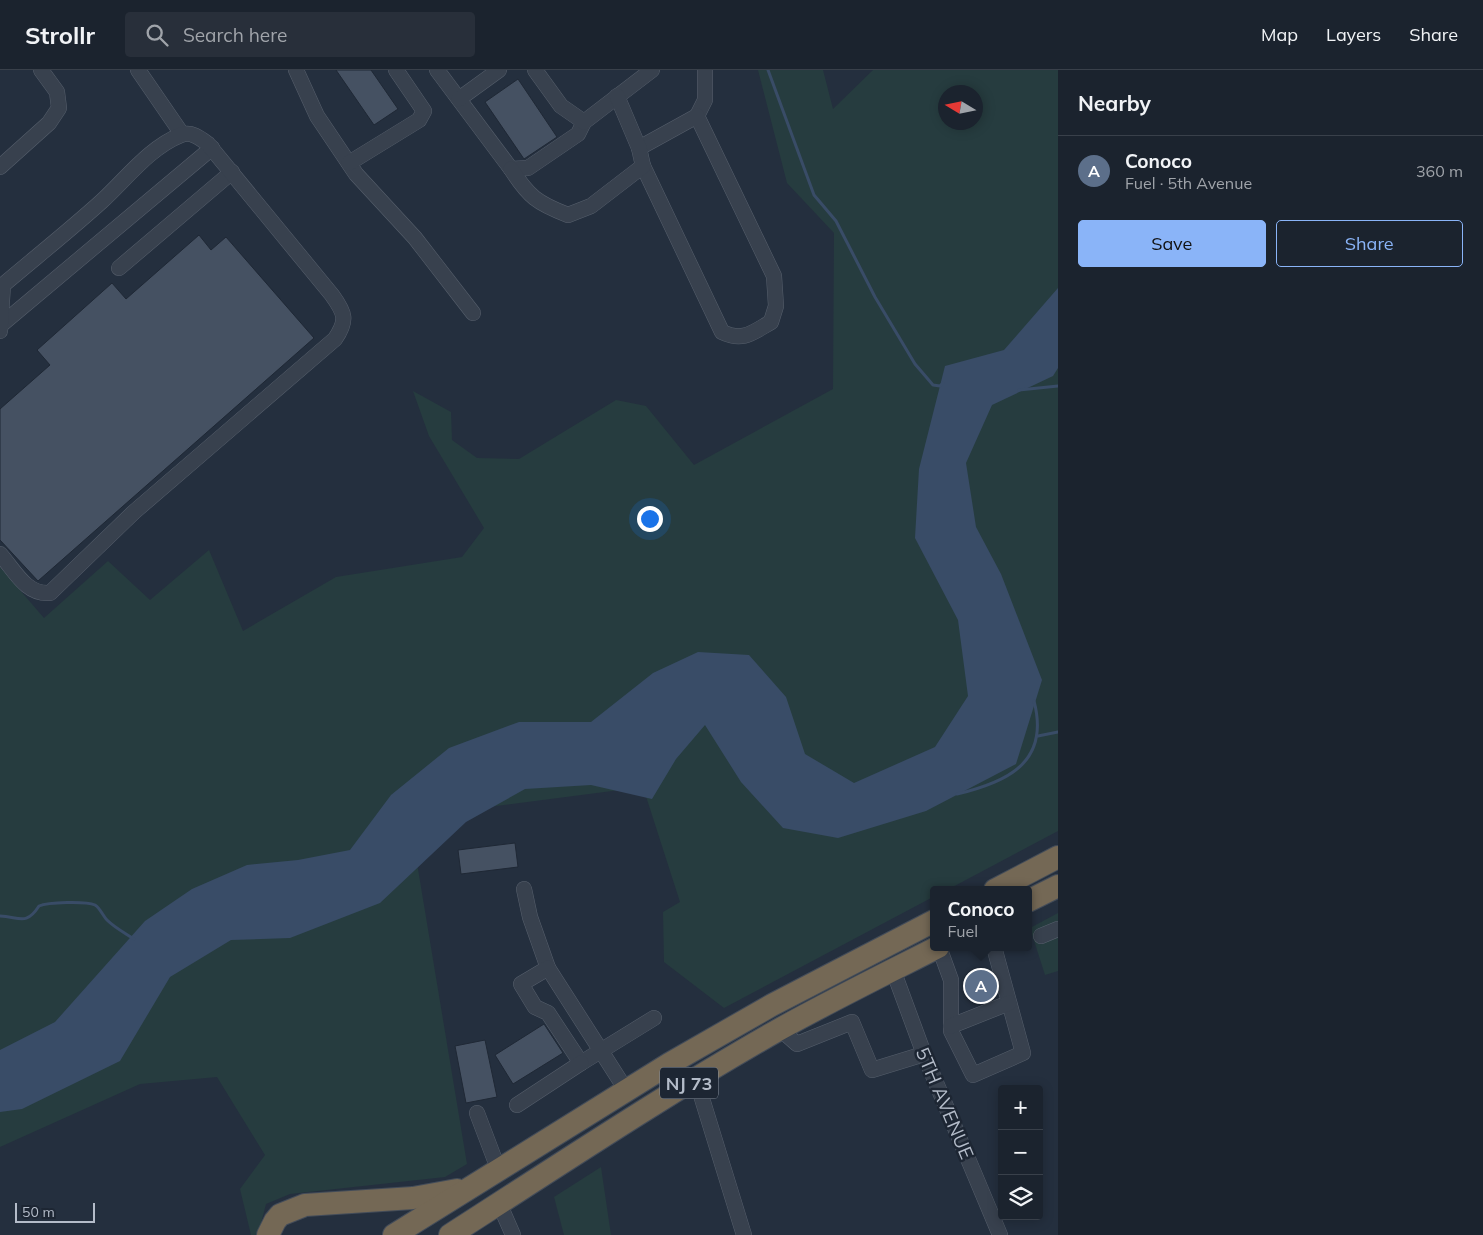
<!DOCTYPE html>
<html lang="en">
<head>
<meta charset="utf-8">
<style>
  body { margin:0; font-family:Mulish,sans-serif; background:#282f3a; color:#f1f3f6 }
  .controls { position:absolute; right:15px; bottom:15px; display:grid; overflow:hidden; border-radius:5px; box-shadow:0 2px 12px #0003 }
  .controls button { width:45px; height:45px; display:grid; place-items:center; padding:0; border:0; border-bottom:1px solid #39404a; background:#1b232e; color:#f1f3f6; font:25px sans-serif }
  .compass { position:absolute; left:938px; top:15px; width:45px; height:45px; border-radius:50%; background:#1b232e; box-shadow:0 2px 12px #0003; rotate:280deg }
  .scale { position:absolute; left:15px; bottom:12px; width:80px; box-sizing:border-box; padding-left:5px; border:2px solid #b4bcc9; border-top:0; font-size:14px; line-height:18px; white-space:nowrap; color:#b4bcc9; -webkit-text-stroke:4px #1d2633; paint-order:stroke }
  .you { position:absolute; left:649px; top:448px; width:18px; height:18px; margin:-12px; border:4px solid #fff; border-radius:50%; background:#1a73e8; box-shadow:0 0 0 8px #1a73e833 }
  .badge { display:grid; place-items:center; width:32px; height:32px; border-radius:50%; background:#8ab4f8; color:#fff; font-size:16px; font-weight:700 }
  .pin { position:absolute; translate:-50% -50%; border:2px solid #fff; box-shadow:0 1px 5px #0006 }
  .popup { position:absolute; left:930px; top:816px; width:102px; height:65px; box-sizing:border-box; display:grid; place-content:center; border-radius:5px; background:#1b232e; filter:drop-shadow(0 1px 4px #0005); font-size:16px; white-space:nowrap; color:#a0a4aa }
  .popup b { font-size:19px; color:#f1f3f6 }
  .popup::after { content:''; position:absolute; left:50%; top:100%; margin-left:-10px; border:10px solid transparent; border-top-color:#1b232e }
  .list { margin:0; padding:0; list-style:none }
  h2 { display:flex; justify-content:space-between; align-items:center; height:65px; margin:0; padding:0 20px; font-size:21px }
  h2 small { font-size:16px; font-weight:400; color:#a0a4aa }
  .list li { display:grid; grid-template-columns:32px 1fr auto; gap:15px; align-items:center; box-sizing:border-box; height:70px; padding:0 20px; border-top:1px solid #39404a }
  .list b { display:block; font-size:19px; white-space:nowrap }
  .list p { margin:0; font-size:16px; white-space:nowrap; color:#a0a4aa }
  .list em { font-size:16px; font-style:normal; color:#a0a4aa }
  .actions { display:flex; gap:10px; padding:15px 20px }
  .actions a { flex:1; padding:11px 0; border:1px solid #8ab4f8; border-radius:5px; text-align:center; font-size:18px; color:#8ab4f8 }
  .actions .main { background:#8ab4f8; color:#111 }
  .icon { flex:none; width:28px; height:28px; fill:none; stroke:currentColor; stroke-width:2; stroke-linecap:round; stroke-linejoin:round }
  .map { position:relative; flex:none; width:1058px; height:1165px; overflow:hidden }
  header { display:flex; align-items:center; gap:30px; box-sizing:border-box; height:70px; padding:0 25px; background:#1b232e; border-bottom:1px solid #39404a }
  header strong { font-size:24px }
  nav { display:flex; gap:28px; margin-inline-start:auto; font-size:18px }
  .search { width:350px; height:45px; background:#282f3a; display:flex; align-items:center; gap:12px; box-sizing:border-box; padding:0 18px; border-radius:5px; color:#a0a4aa; font-size:19px }
  main { display:flex }
  aside { flex:1; background:#1b232e }
  .map>svg:first-child { display:block }
  .green { fill:#263c3f; fill-rule:evenodd }
  .water { fill:#394c67 }
  .lines { fill:none; stroke-linecap:round; stroke-linejoin:round }
  .stream { stroke:#394c67; stroke-width:3 }
  .building { fill:#455162; stroke:#1f2835 }
  .minor-casing { stroke:#565f6c; stroke-width:16 }
  .highway-casing { stroke:#434c59; stroke-width:24 }
  .minor { stroke:#38414e; stroke-width:15 }
  .highway { stroke:#746855; stroke-width:22 }
  .labels { text-anchor:middle; dominant-baseline:central; stroke-width:5; stroke-linejoin:round; paint-order:stroke }
  .shield { fill:#1d2633; stroke:#878f9c; stroke-width:1 }
  .shield-label { font-size:18px; font-weight:bold; fill:#b4bcc9 }
  .street-label { font-size:19px; fill:#b4bcc9; stroke:#1d2633 }
</style>
</head>
<body>
<header>
<strong>Strollr</strong>
<div class="search"><svg class="icon" aria-label="search" viewBox="0 0 24 24"><circle cx="10" cy="10" r="6"/><path d="M15 15l6 6"/></svg>Search here</div>
<nav><a>Map</a><a>Layers</a><a>Share</a></nav>
</header>
<main>
<div class="map">
<svg width="1058" height="1165" viewBox="0 0 1058 1165">
  <rect width="100%" height="100%" fill="#242f3e"/>
  <g class="green">
    <path d="M758,0H823L833,39L873,0H1058V761L947,820H934L933,827L724,938L664,892L663,842L680,832L643,717L488,737L442,757L417,793L467,1094L445,1107L290,1124L266,1134L258,1165H251L240,1119L265,1085L217,1007L140,1014L0,1077V497L44,548L108,491L150,530L209,480L243,561L336,507L462,487L484,458L429,366L413,321L451,342L452,370L477,388L519,389L616,330L646,336L694,395L833,319L834,163L787,113ZM946,22H976V52H946Z"/>
    <path d="M1058,843V901L1045,905L1030,858Z"/>
    <path d="M601,1097L611,1165H564L554,1127Z"/>
  </g>
  <path class="water" d="M1058,218V298L1053,306L992,335L966,393L976,457L1001,504L1042,610L1016,694L926,741L838,768L783,758L741,712L705,655L676,689L652,729L591,715L525,719L466,752L380,833L290,868L231,870L170,907L120,991L22,1039L0,1042V980L55,952L145,851L192,819L247,795L298,790L350,780L391,725L449,678L519,652H591L653,603L698,582L749,585L786,627L805,684L854,713L935,677L968,626L958,550L915,468L919,399L945,296L1004,280Z"/>
  <g class="lines">
    <g class="stream">
      <path d="M768,0L814,125L836,151L875,227L915,294L933,315L940,316L943,313"/>
      <path d="M1019,320L1058,316"/>
      <path d="M1038,666L1058,662"/>
      <path d="M957,724C1008,712 1050,692 1034,631"/>
      <path d="M0,846C20,847 26,856 39,836C48,832 86,831 95,835C100,838 103,846 107,850C115,858 125,863 134,869"/>
    </g>
  </g>
  <g class="building">
    <path d="M336,0H371L398,39L374,55Z"/>
    <path d="M518,9L557,67L524,89L485,32Z"/>
    <path d="M199,165L211,180L226,167L314,268L38,511L0,470V339L50,295L37,280L112,213L126,229Z"/>
    <path d="M515,773L518,797L461,804L458,780Z"/>
    <path d="M544,954L563,983L513,1014L495,985Z"/>
    <path d="M485,970L497,1027L466,1033L455,976Z"/>
  </g>
  <g class="lines">
    <defs>
      <g id="minor">
        <path d="M138,0L182,64"/>
        <path d="M296,0L317,46L356,104L415,168L473,243"/>
        <path d="M437,0L511,99L528,98L578,64L584,52"/>
        <path d="M535,0L561,36L584,52L652,0"/>
        <path d="M459,29L499,0"/>
        <path d="M697,46L705,30V0"/>
        <path d="M639,78L697,46L774,206L776,236L771,252C752,263 743,272 722,262L643,96"/>
        <path d="M349,93L419,50L424,41L396,0"/>
        <path d="M0,97L49,53L59,38L57,22L41,0"/>
        <path d="M511,99C529,127 537,133 568,145L591,136L643,96L639,78L617,26"/>
        <path d="M119,198L232,102"/>
        <path d="M2,254L212,78"/>
        <path d="M0,261L3,215C36,187 70,160 102,131C126,109 150,77 181,65C191,61 200,68 208,74L332,225C345,243 348,250 335,269L134,442L50,523C26,525 15,501 0,484"/>
        <path d="M524,819L530,847L548,898"/>
        <path d="M1041,866L1058,859"/>
        <path d="M939,877L951,910V961L973,1005L1023,983L994,877"/>
        <path d="M893,900L924,984L1000,1165"/>
        <path d="M951,956L1009,933"/>
        <path d="M780,959L797,974L852,952L872,1000L924,984"/>
        <path d="M696,1009L744,1165"/>
        <path d="M626,1020L548,898L521,914L535,937L548,943L581,993L654,948"/>
        <path d="M517,1035L581,993"/>
        <path d="M477,1043L499,1101"/>
        <path d="M499,1133L513,1165"/>
      </g>
      <g id="highway">
        <path d="M995,820L1058,787"/>
        <path d="M1028,831L1058,816"/>
        <path d="M268,1165L275,1151L280,1145L305,1135L413,1128L457,1120"/>
        <path d="M394,1165L669,994L772,935L934,851"/>
        <path d="M450,1165C559,1095 667,1023 780,959C832,930 885,904 938,877"/>
      </g>
    </defs>
    <use href="#minor" class="minor-casing"/>
    <use href="#highway" class="highway-casing"/>
    <use href="#minor" class="minor"/>
    <use href="#highway" class="highway"/>
  </g>
  <g class="labels">
    <rect class="shield" x="660" y="997.5" width="58" height="31" rx="4"/>
    <g class="shield-label">
      <text x="689" y="1013">NJ 73</text>
    </g>
    <g class="street-label">
      <text transform="translate(945 1033) rotate(67)">5TH AVENUE</text>
    </g>
  </g>
</svg>
<div class="controls">
<button>+</button>
<button>−</button>
<button><svg class="icon" aria-label="layers" viewBox="0 0 24 24"><path d="M12 4l9 5-9 5-9-5zM3 14l9 5 9-5"/></svg></button>
</div>
<svg class="compass" viewBox="-18 -18 36 36"><path d="M0-13l5 13h-10z" fill="#e53935"/><path d="M0 13l5-13h-10z" fill="#a0a4aa"/></svg>
<div class="scale">50 m</div>
<div class="you"></div>
<div class="pin badge" style="left:981px;top:916px;background:#5c6f8a">A</div>
<div class="popup"><b>Conoco</b>Fuel</div>
</div>
<aside>
<h2>Nearby<small></small></h2>
<ul class="list">
<li><span class="badge" style="background:#5c6f8a">A</span><div><b>Conoco</b><p>Fuel · 5th Avenue</p></div><em>360 m</em></li>
</ul>
<div class="actions"><a class="main">Save</a><a>Share</a></div>
</aside>
</main>
</body>
</html>
